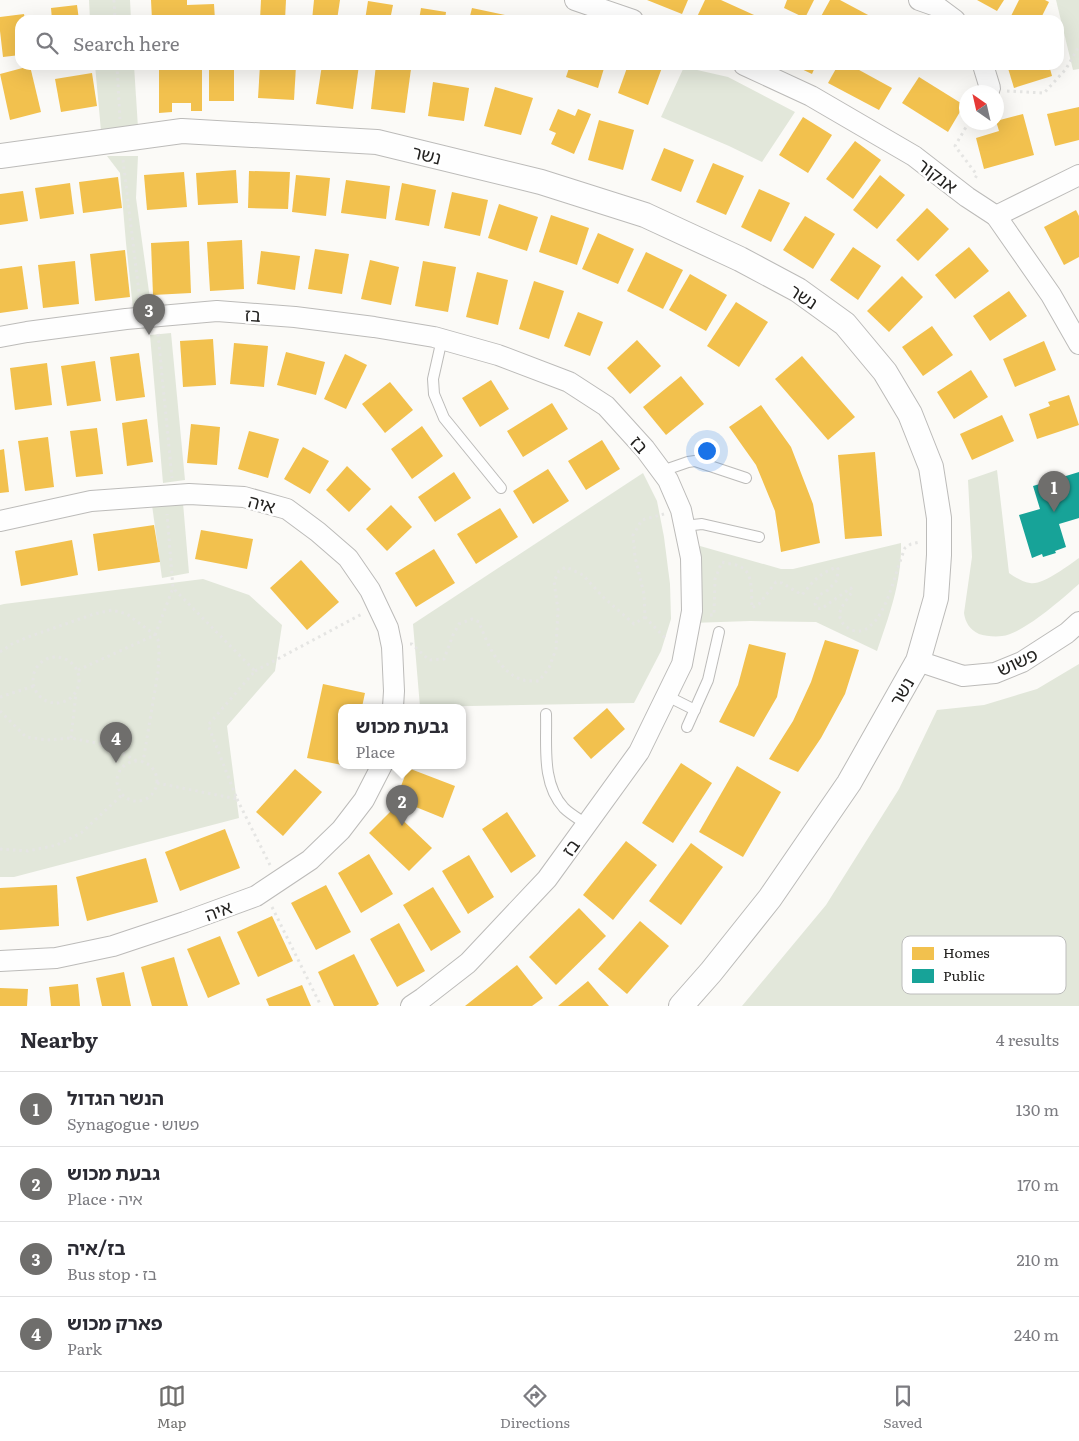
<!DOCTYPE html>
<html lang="en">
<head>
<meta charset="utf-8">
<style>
  body { margin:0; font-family:Literata,"Noto Sans Hebrew",serif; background:#f7f7f7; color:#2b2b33 }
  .compass { position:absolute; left:959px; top:85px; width:45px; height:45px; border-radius:50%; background:#fff; box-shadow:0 5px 20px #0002; rotate:326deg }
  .you { position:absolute; left:706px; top:450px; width:18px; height:18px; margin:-12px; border:4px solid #fff; border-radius:50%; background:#1a73e8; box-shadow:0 0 0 8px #1a73e833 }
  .badge { display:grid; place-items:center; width:32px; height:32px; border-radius:50%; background:#6f6e6c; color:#fff; font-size:16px; font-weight:700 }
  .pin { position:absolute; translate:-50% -41px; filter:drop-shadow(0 1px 2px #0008) }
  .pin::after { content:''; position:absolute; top:26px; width:18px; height:15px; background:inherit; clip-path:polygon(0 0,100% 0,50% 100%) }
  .popup { position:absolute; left:338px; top:704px; width:128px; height:65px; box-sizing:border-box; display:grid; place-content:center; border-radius:10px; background:#fff; filter:drop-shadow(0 1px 4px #0005); font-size:16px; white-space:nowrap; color:#7c7c81 }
  .popup b { font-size:19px; color:#2b2b33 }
  .popup::after { content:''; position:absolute; left:50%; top:100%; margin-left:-10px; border:10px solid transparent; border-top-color:#fff }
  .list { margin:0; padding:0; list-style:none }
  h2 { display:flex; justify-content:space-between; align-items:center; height:65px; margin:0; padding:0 20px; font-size:21px }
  h2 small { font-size:16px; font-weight:400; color:#7c7c81 }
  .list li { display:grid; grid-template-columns:32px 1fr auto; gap:15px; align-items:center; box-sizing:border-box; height:75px; padding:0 20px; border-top:1px solid #e1e1e2 }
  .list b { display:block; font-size:19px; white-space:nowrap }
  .list p { margin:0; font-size:16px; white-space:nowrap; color:#7c7c81 }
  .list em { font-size:16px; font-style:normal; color:#7c7c81 }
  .icon { flex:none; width:28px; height:28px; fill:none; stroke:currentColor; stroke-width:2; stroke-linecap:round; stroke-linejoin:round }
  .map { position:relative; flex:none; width:1079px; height:1006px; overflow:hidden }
  .search { position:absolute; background:#fff; box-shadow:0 5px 20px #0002; left:15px; right:15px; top:15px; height:55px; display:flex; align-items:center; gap:12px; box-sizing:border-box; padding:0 18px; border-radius:15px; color:#7c7c81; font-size:19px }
  .sheet { height:365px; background:#fff }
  nav { display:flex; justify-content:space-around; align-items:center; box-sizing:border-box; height:70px; border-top:1px solid #e1e1e2; background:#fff; font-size:14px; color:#7c7c81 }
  nav a { display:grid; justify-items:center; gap:2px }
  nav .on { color:#6f6e6c }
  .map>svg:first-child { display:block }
  .green { fill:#e2e7da }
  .homes { fill:#f2c14e }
  .public { fill:#17a398 }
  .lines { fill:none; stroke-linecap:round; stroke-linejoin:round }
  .service-casing { stroke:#bcbbb9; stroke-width:12 }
  .minor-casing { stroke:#bcbbb9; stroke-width:22 }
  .tertiary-casing { stroke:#bcbbb9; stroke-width:26 }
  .path { stroke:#e5e5e3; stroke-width:3; stroke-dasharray:2.5 4; stroke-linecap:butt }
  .service { stroke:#fefefe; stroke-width:10 }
  .minor { stroke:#fefefe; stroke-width:20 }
  .tertiary { stroke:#fefefe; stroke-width:24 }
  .labels { text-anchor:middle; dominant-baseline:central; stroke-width:5; stroke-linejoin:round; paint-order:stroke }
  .street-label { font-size:18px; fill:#242321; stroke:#fff }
  .key { fill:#fff; stroke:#bdbdbc; stroke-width:1 }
  .key-label { font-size:14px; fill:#242321 }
</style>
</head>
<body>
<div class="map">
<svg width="1079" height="1006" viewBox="0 0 1079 1006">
  <rect width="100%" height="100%" fill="#fbfaf7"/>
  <g class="green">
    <path d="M89,0H130L131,20H90Z"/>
    <path d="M1056,0H1079V69L1073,70Z"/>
    <path d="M95,65H134L138,128L101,131Z"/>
    <path d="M684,67L728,77L795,112L762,162L729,146L661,117Z"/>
    <path d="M107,156H138L136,198L151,306L134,318L126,243L120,173Z"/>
    <path d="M171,333L185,480L163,483L150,335Z"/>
    <path d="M997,470L1009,573C1015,577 1022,582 1030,583C1042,586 1069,565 1079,558V584C1063,598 1023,634 1002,636C995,637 985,636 979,634C970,630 965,622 964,613L972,557L968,480Z"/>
    <path d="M643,473L657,501L664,537L670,584L671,619L661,651L634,703L420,707L413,624Z"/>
    <path d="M183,503L189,573L162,578L152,505Z"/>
    <path d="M901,543C902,581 889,616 877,651L816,622L750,621L691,623L700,546L781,569H793Z"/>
    <path d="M203,579L249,595L282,625L275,671L227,726L239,818L14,877H0V605L4,604Z"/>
    <path d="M1079,664V1006H742L826,905L899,789L937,710L984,705L1037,689Z"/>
  </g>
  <g class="homes">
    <path d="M151,0H187V5L214,4L215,20H152Z"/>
    <path d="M261,0H286L285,20H260Z"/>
    <path d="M314,0H340L337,20H312Z"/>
    <path d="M647,0H688L682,14Z"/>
    <path d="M705,0H721L765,20H699L696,19Z"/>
    <path d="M787,0H814L805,18L784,8Z"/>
    <path d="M830,0H840L870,16L867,20H819Z"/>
    <path d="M977,0H1004L997,11Z"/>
    <path d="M1019,0H1045L1049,2L1040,20H1009Z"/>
    <path d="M368,1L393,5L390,20H365Z"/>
    <path d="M77,5L79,20H52L51,8Z"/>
    <path d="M421,8L446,12L445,20H419Z"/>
    <path d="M472,8L505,15L504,20H469Z"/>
    <path d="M24,14L25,20H20V55L3,57L0,31V17Z"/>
    <path d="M159,65H202V111H191V103H172V112L159,113Z"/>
    <rect x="209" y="65" width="25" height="36"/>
    <path d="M260,65L296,66L294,100L258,98Z"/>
    <path d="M322,65H359L353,109L316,104Z"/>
    <path d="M376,65L411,69L405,113L371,109Z"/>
    <path d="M570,65H605L598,88L566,77Z"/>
    <path d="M628,65H663L648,105L618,93Z"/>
    <path d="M793,65H816L812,74Z"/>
    <path d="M838,65H850L892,88L879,110L828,83Z"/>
    <path d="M1007,65H1049L1052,76L1014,88Z"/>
    <path d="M30,66L41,112L10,120L0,74Z"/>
    <path d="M92,73L97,106L61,112L55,79Z"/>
    <path d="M919,77L964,105L948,132L902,103Z"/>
    <path d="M433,82L469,88L464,121L428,116Z"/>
    <path d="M495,87L533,98L521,135L484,126Z"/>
    <path d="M1079,107V140L1055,146L1047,114Z"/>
    <path d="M558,109L575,116L578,109L591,114L574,154L551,144L556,133L549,130Z"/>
    <path d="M1023,114L1034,155L984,169L976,138L999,131L996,121Z"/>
    <path d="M803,117L832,135L808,173L779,155Z"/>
    <path d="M599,120L634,130L623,170L588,160Z"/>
    <path d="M855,141L881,160L853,199L826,179Z"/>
    <path d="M664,148L694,160L681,192L651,180Z"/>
    <path d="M713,163L744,176L726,215L696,202Z"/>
    <path d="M236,170L238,203L198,205L196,173Z"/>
    <path d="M249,171L290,172L288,209L248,208Z"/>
    <path d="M184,172L187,207L147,210L144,175Z"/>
    <path d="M296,175L330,178L326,216L292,212Z"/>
    <path d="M880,175L905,195L877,229L853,210Z"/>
    <path d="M118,177L122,208L83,213L79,182Z"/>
    <path d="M346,180L390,186L386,219L341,213Z"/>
    <path d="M70,183L74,214L40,219L35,188Z"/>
    <path d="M402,183L436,190L429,226L395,220Z"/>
    <path d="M759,189L790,203L771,242L741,227Z"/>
    <path d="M23,191L28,221L0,225V194Z"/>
    <path d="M452,192L488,200L480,236L444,228Z"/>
    <path d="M499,204L538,217L527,251L488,238Z"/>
    <path d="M927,208L949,229L918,261L896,240Z"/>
    <path d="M1076,210L1079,216V257L1064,265L1044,227Z"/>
    <path d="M551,215L589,228L577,265L539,252Z"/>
    <path d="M805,216L835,234L813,269L783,250Z"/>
    <path d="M598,233L634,249L618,284L582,269Z"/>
    <path d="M242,240L244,289L210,291L207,242Z"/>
    <path d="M189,241L191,293L153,295L151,243Z"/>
    <path d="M853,247L881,266L858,300L830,280Z"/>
    <path d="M969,247L989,271L955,299L935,275Z"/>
    <path d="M315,249L349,254L342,294L308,289Z"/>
    <path d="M125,250L130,297L95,301L90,254Z"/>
    <path d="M261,251L300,256L295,290L257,284Z"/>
    <path d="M646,252L683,270L663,309L627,291Z"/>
    <path d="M370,260L399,267L391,305L361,299Z"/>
    <path d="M75,261L79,304L43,308L38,265Z"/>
    <path d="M423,261L456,267L448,312L415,306Z"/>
    <path d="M22,266L28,309L0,313V269Z"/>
    <path d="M477,272L508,280L498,325L466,317Z"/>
    <path d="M690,274L727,295L706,331L669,310Z"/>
    <path d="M902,276L923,297L889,332L867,311Z"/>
    <path d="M534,281L564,291L549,339L519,329Z"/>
    <path d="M1009,291L1027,316L990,341L973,316Z"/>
    <path d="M736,302L768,322L739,367L707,346Z"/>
    <path d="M578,312L603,322L590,356L564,346Z"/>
    <path d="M932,326L953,355L923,376L902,347Z"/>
    <path d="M213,339L216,385L183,387L180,341Z"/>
    <path d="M637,340L661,366L630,394L607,368Z"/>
    <path d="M1044,341L1056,370L1015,387L1003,359Z"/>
    <path d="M234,343L268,346L264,387L230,384Z"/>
    <path d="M286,352L325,362L316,395L277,385Z"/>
    <path d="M139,353L145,397L116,401L110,357Z"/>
    <path d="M345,354L367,365L346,409L324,399Z"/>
    <path d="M802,356L855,417L828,440L775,379Z"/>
    <path d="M95,361L101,401L67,406L61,366Z"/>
    <path d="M47,363L52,405L15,410L10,368Z"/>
    <path d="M971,370L988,397L954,419L937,392Z"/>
    <path d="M681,376L704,404L666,435L643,407Z"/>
    <path d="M491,380L509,409L480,427L462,398Z"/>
    <path d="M390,382L413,410L385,433L362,404Z"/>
    <path d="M1069,395L1079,425L1037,439L1029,414L1050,406L1048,402Z"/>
    <path d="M552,403L568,429L523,457L507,431Z"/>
    <path d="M761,405L791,447L813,504L820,543L781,552L775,511L756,465L729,427Z"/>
    <path d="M1002,415L1014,441L972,460L960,434Z"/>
    <path d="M147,419L153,462L127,466L122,423Z"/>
    <path d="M191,424L220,427L217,465L187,463Z"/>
    <path d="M422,426L443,456L412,479L391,449Z"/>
    <path d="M97,428L103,474L76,477L70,431Z"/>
    <path d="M249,431L279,439L268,478L238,469Z"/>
    <path d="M48,437L54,487L25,491L18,441Z"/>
    <path d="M602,440L620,469L586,490L568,461Z"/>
    <path d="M303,447L329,461L310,494L284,479Z"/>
    <path d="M4,449L9,492L0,493V450Z"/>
    <path d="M875,452L882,536L845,539L838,455Z"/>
    <path d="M347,466L371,489L349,512L326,490Z"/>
    <path d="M548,469L569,501L533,524L513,491Z"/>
    <path d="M454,472L471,498L435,522L418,497Z"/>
    <path d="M391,505L412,527L387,551L366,529Z"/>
    <path d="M500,508L518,537L476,564L457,534Z"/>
    <path d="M154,525L160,562L98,571L93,534Z"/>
    <path d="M201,530L253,539L247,569L195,559Z"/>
    <path d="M72,540L78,575L21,586L15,551Z"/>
    <path d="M434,549L455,583L416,607L395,573Z"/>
    <path d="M301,560L339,602L307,630L270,588Z"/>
    <path d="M825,640L859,650L845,694L821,738L798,772L769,759L793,721L811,682Z"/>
    <path d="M749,644L786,653L777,697L754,737L719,722L738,685Z"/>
    <path d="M323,684L365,693L362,707H342V765L307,758Z"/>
    <path d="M607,708L625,729L591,759L573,738Z"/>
    <path d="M681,763L712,783L673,843L642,823Z"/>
    <path d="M737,766L781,792L743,857L699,832Z"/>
    <path d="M408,768L455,786L443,818L396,799Z"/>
    <path d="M295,769L322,792L283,836L256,812Z"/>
    <path d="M392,810L432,848L409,871L369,833Z"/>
    <path d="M507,812L536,856L511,873L482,829Z"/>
    <path d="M225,829L240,868L180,891L165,852Z"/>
    <path d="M626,841L657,865L613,920L583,895Z"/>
    <path d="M691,843L723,867L681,925L649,901Z"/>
    <path d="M369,854L393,894L361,913L338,873Z"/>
    <path d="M469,855L494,897L468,914L442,871Z"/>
    <path d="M146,858L158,902L87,921L76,877Z"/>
    <path d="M57,885L59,926L0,930V888Z"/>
    <path d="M326,885L351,932L316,950L291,903Z"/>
    <path d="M433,887L461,932L431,951L403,905Z"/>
    <path d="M579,908L606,936L556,985L529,957Z"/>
    <path d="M272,916L293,961L258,977L237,932Z"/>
    <path d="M640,921L669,946L627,994L598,969Z"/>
    <path d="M399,923L425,971L397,987L370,939Z"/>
    <path d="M220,936L240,984L208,998L187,949Z"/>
    <path d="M354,954L379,1004L376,1006H334L318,972Z"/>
    <path d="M174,957L188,1006H152L141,967Z"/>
    <path d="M517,965L543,998L532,1006H465Z"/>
    <path d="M124,972L131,1006H102L96,978Z"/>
    <path d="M588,981L609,1006H558Z"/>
    <path d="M78,984L80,1006H51L49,987Z"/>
    <path d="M302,985L311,1006H269L266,999Z"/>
    <path d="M0,988L28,989L27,1006H0Z"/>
  </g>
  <path class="public" d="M1079,472V518L1059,524L1066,547L1055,551L1056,553L1043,557L1042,554L1032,558L1019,515L1040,509L1033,486Z"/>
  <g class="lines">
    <defs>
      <g id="service">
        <path d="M442,339L433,379L434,394L444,418L501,488"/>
        <path d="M662,471L688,462L695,461L746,478"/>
        <path d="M684,526L702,524L759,537"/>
        <path d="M667,696L695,710"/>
        <path d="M546,714C547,745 541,783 564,808C570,814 579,819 586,824"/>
        <path d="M687,727L708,680L719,632"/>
      </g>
      <g id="minor">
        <path d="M575,0L633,20"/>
        <path d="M919,0L936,6L955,20"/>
        <path d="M744,65L811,96L914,156L967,197L996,216L1051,295L1079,344"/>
        <path d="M983,65L990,88"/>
        <path d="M996,216L1079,175"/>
        <path d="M0,337L27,332L126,319L217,311L295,317L374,327L434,337L498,355L569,382L606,406L645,449L668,480L681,510L691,558L692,611L682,664L639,752L547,879L468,963L423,998L411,1006"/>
        <path d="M0,521L91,501L189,494L244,497L287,509L318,532L348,558L370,590L388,628L392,647L394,691L393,707"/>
        <path d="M918,661L963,676L995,673L1022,662L1067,633L1079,622"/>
        <path d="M0,961L56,958L113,946L185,922L256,896L310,860L341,830L364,800L382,765"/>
      </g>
      <path id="tertiary" d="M0,156L182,131L377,142L541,182L645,215L740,259L798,290L845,324L885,372L910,414L931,467L939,518V555L936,598L918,661L849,783L770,898L711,972L681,1006"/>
    </defs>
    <use href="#service" class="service-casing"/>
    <use href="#minor" class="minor-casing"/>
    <use href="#tertiary" class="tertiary-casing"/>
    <g class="path">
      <path d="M114,0L115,20"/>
      <path d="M117,65L120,119"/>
      <path d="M1007,91L1044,93L1066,69L1079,46"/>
      <path d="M969,122L955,146L977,175L974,180"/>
      <path d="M123,160L140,301"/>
      <path d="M158,334L172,478"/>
      <path d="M710,615H714L715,579L722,562C728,564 736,564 741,567C754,573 751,596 752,608L759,604L776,582L782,583L802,595C813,581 820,573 837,567L838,569L837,580L828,590L818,596L815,604L817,608L821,609L851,588L852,592C848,598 842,605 840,612C837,622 851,633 860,631C863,631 868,628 870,626C888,612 896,569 905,548L911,544L920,542"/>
      <path d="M645,617L667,640"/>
      <path d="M410,644H412L429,660L444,659L453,635L459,624L472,619L479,622C487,643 499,673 523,680C528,681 534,681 539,681L549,668L556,649L558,610L554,581L559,571L566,567L583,575L602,596L634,624L645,617L644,594L635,557L633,535L642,520L664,514"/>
      <path d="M0,652L12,644L28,637L94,614L112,610L127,614L155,635L158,640L159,652L158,672L143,762"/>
      <circle cx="56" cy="680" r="23"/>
      <path d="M78,670L155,635L173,588L167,514"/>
      <path d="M255,671L362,614"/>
      <path d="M0,697L34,686"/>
      <path d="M0,711L26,737L47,740L71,738L106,745L137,761"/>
      <path d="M71,738L76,693"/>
      <circle cx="137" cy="781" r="20"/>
      <path d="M157,783L237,799L208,725L255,671L173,588"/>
      <path d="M237,799L270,865"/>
      <path d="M0,849L28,851L57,845L81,833L122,795"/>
      <path d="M272,907L321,1006"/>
    </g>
    <use href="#service" class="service"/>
    <use href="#minor" class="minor"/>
    <use href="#tertiary" class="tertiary"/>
  </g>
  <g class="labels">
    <g class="street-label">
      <text transform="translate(427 154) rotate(14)">נשר</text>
      <text transform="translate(938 175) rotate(37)">אנקור</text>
      <text transform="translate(804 296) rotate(33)">נשר</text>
      <text transform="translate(253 314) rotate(4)">בז</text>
      <text transform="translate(640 444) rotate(49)">בז</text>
      <text transform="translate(262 503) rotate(15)">איה</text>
      <text transform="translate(1017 661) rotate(-25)">פשוש</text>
      <text transform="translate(901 691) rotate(-60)">נשר</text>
      <text transform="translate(570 847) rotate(-54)">בז</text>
      <text transform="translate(218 910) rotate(-20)">איה</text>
    </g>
  </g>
  <rect x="902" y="936" width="164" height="58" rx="8" class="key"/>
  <rect x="912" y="947" width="22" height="13" fill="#f2c14e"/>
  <rect x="912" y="969" width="22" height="14" fill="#17a398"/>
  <g class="key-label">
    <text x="943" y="958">Homes</text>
    <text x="943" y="981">Public</text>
  </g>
</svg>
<svg class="compass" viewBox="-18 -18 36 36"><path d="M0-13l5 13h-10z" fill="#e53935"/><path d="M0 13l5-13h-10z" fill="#7c7c81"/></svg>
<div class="you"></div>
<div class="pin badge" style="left:1054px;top:512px">1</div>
<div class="pin badge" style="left:402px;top:826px">2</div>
<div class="popup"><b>גבעת מכוש</b>Place</div>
<div class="pin badge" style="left:149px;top:335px">3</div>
<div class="pin badge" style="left:116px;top:763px">4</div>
<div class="search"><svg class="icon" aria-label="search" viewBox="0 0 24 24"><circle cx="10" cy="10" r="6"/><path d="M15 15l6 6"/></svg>Search here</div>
</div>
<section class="sheet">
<h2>Nearby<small>4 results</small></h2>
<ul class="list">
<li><span class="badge">1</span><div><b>הנשר הגדול</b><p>Synagogue · פשוש</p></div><em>130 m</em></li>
<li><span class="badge">2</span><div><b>גבעת מכוש</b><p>Place · איה</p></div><em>170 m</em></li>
<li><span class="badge">3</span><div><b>בז/איה</b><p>Bus stop · בז</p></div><em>210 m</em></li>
<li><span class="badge">4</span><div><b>פארק מכוש</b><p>Park</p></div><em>240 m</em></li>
</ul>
</section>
<nav>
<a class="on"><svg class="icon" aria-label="map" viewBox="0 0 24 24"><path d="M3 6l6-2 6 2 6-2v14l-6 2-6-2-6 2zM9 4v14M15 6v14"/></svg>Map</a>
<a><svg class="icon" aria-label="directions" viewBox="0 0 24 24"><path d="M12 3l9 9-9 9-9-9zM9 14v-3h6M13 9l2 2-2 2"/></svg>Directions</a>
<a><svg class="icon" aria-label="saved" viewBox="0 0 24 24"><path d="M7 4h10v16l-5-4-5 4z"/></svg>Saved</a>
</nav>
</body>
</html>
